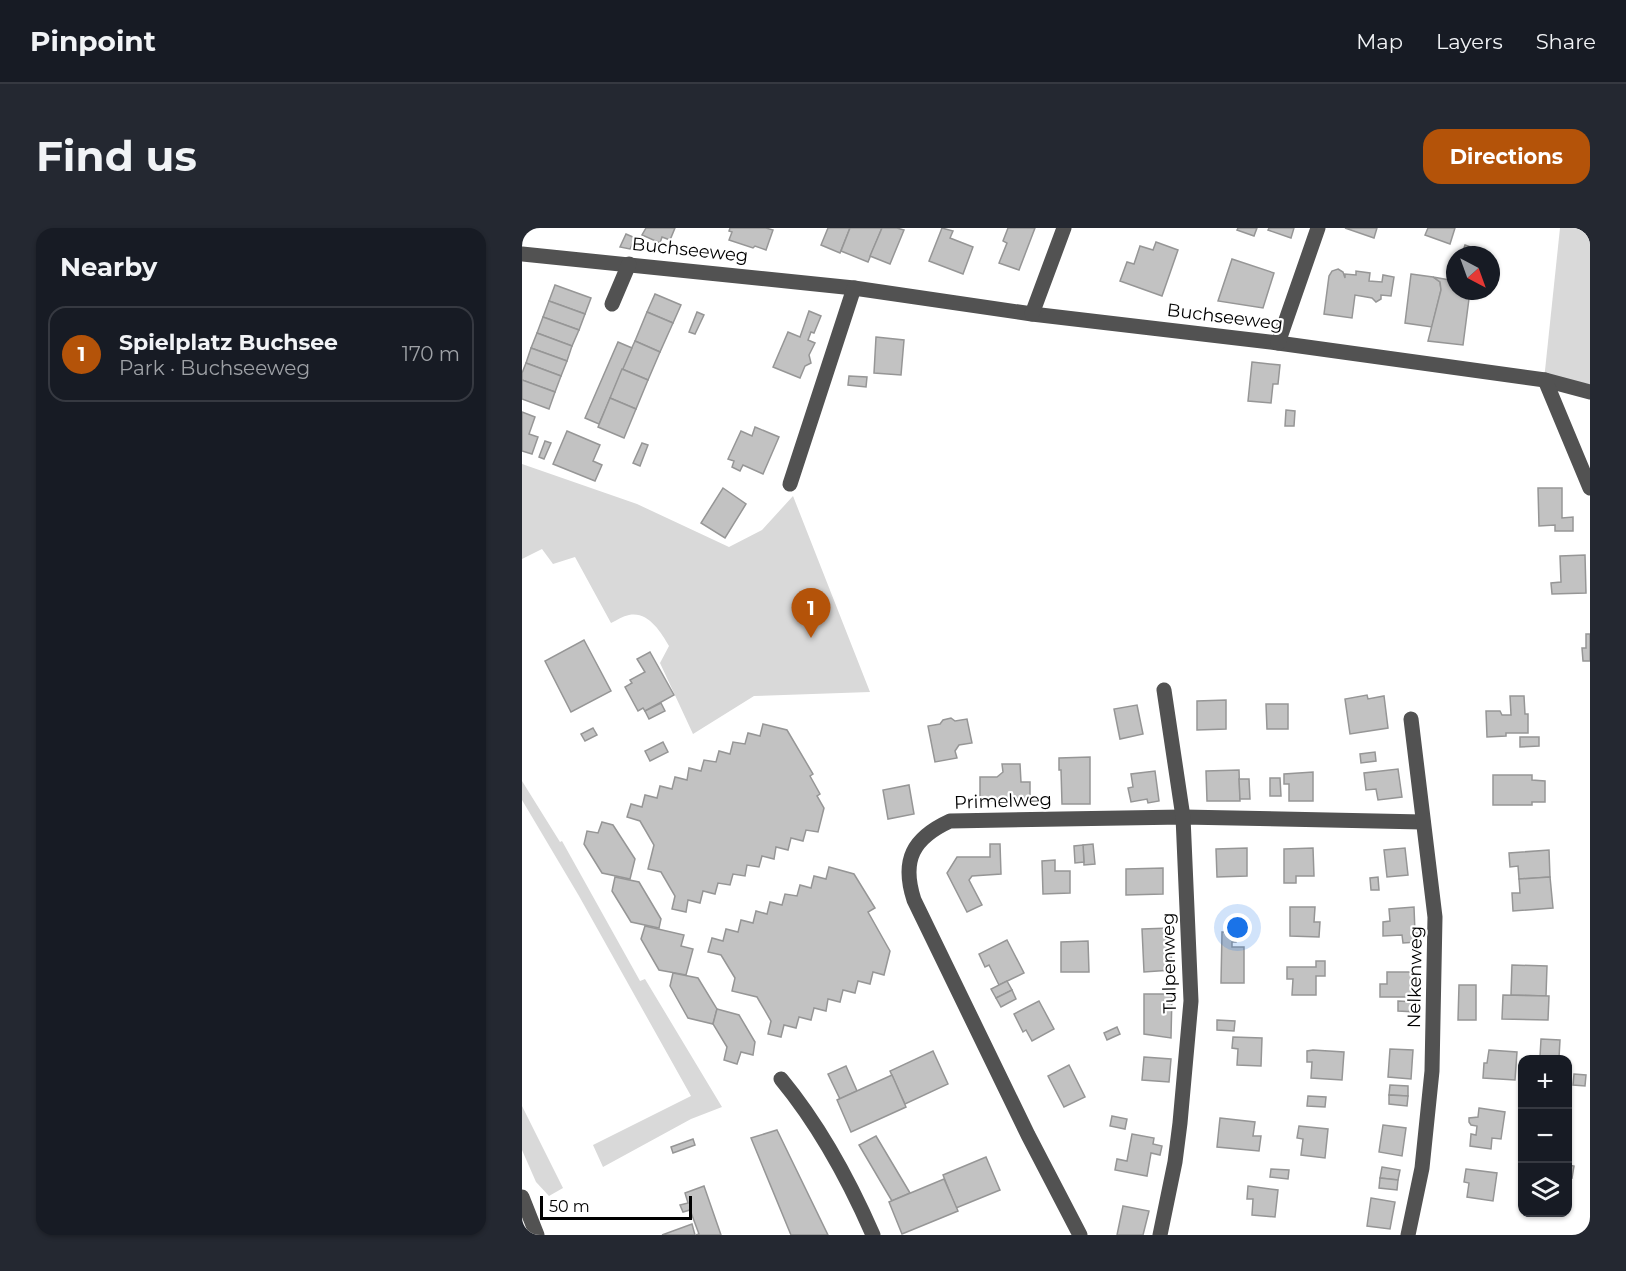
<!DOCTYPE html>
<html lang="en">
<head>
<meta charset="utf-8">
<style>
  body { margin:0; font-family:Montserrat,sans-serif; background:#242831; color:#f1f3f6 }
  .controls { position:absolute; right:18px; bottom:18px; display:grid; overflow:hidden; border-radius:12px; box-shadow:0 2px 4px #0004 }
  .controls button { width:54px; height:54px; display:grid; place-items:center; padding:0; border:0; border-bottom:2px solid #363941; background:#171b24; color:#f1f3f6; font:30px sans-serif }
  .compass { position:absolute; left:924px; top:18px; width:54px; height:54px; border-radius:50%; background:#171b24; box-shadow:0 2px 4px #0004; rotate:139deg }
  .scale { position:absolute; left:18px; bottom:15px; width:152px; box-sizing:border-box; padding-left:6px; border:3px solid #000; border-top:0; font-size:16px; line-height:21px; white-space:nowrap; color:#000; -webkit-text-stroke:4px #fff; paint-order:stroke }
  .you { position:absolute; left:716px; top:700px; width:21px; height:21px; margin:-15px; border:4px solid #fff; border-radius:50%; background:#1a73e8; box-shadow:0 0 0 9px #1a73e833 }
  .badge { display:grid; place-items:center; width:39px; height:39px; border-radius:50%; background:#b45309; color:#fff; font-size:20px; font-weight:700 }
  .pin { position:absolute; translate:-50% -50px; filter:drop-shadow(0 2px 3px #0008) }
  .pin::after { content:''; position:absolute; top:32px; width:21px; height:18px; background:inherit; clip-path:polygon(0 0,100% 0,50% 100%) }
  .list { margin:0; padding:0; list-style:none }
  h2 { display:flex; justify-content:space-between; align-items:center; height:78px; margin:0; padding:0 24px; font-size:26px }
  h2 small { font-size:20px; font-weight:400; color:#9ea1a6 }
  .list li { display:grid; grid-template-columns:39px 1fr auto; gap:18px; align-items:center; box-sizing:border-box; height:96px; margin:0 12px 12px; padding:0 12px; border:2px solid #363941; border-radius:18px }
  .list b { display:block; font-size:22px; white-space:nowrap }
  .list p { margin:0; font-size:20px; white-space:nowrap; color:#9ea1a6 }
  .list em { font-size:20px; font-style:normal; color:#9ea1a6 }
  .icon { flex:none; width:33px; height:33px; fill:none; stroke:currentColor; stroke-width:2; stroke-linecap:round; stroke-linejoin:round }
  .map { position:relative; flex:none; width:1068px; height:1007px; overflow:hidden; border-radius:18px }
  header { display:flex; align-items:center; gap:36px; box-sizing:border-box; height:84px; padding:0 30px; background:#171b24; border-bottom:2px solid #363941 }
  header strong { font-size:28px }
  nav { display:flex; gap:33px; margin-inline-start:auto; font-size:21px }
  .intro { display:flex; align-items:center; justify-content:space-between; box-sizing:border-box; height:144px; padding:0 36px }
  h1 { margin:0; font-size:42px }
  .button { padding:15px 27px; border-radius:18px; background:#b45309; color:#fff; font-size:21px; font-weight:700 }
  main { display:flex; gap:36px; padding:0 36px }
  aside { flex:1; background:#171b24; border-radius:18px; box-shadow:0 2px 4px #0004 }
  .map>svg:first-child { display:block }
  .green { fill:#d9d9d9 }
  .building { fill:#c2c2c2; stroke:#969696; stroke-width:1.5 }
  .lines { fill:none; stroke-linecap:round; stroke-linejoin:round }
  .minor { stroke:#525252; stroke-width:15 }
  .labels { text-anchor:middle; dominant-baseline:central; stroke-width:4.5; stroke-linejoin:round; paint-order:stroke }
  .street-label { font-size:18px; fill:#000; stroke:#fff }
</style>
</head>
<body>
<header>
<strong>Pinpoint</strong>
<nav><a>Map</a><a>Layers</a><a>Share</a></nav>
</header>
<div class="intro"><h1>Find us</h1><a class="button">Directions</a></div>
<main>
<aside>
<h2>Nearby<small></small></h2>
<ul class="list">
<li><span class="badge">1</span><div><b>Spielplatz Buchsee</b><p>Park · Buchseeweg</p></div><em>170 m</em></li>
</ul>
</aside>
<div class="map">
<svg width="1068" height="1007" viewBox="0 0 1068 1007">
  <rect width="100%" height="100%" fill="#fff"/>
  <g class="green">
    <path d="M1038,0H1068V156L1022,152Z"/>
    <path d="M0,236L115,276L207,319L240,302L271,268L348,464L232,468L171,506L138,435L147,418C139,404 126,383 107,387C101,388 95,392 89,395L53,329L31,336L20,321L0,331Z"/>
    <path d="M0,553L38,614L40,613L118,753L123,751L200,879L169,891L81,939L71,917L169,868L57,668L0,572Z"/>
    <path d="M0,878L41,960L27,968L14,954L0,922Z"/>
  </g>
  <g class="building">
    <path d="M124,0H153L148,12L140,9L138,15L120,7Z"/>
    <path d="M208,0H244L251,2L244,22L233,18L231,20L207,12L210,4L207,3Z"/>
    <path d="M306,0H328L318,25L299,17Z"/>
    <path d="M328,0H360L346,34L319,23Z"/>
    <path d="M360,0H375L382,2L368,36L348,28Z"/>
    <path d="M420,0L431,3L428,10L451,19L441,46L407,33Z"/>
    <path d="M486,0H513L497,42L477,35L485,15L481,13Z"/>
    <path d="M716,0H735L732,8L715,2Z"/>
    <path d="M747,0H772L769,10L746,2Z"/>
    <path d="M823,0H855L852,10Z"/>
    <path d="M906,0H933L928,16L903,7Z"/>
    <path d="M104,6L113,10L108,21L98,19Z"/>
    <path d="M634,14L656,22L640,68L598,53L605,34L612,36L618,18L631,22Z"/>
    <path d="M943,17L962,24L966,27L940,26Z"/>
    <path d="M710,31L752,45L741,80L696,73Z"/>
    <path d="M816,41L821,44L823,50V46L834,47V43L848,45L847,53L860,54L861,47L872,49L869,68L859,67V71L854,74L850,70L833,67L830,90L802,86L807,48L810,43Z"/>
    <path d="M889,46L911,49L918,54L919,62L910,99L883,95Z"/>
    <path d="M911,49L933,53V63H948L941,117L906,113L919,62L918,54Z"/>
    <path d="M33,57L69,70L63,86L27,73Z"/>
    <path d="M133,66L159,77L151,95L125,84Z"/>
    <path d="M27,73L63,86L57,102L21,89Z"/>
    <path d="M287,83L299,88L292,105L289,104L286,112L293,115L287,127L289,135L283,138L278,150L251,139L266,104L278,109Z"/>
    <path d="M125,84L151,95L138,124L113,113Z"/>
    <path d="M175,84L182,87L173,106L167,104Z"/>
    <path d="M21,89L57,102L50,118L15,105Z"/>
    <path d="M15,105L50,118L45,133L9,120Z"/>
    <path d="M354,109L382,112L379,147L352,145Z"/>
    <path d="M113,113L138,124L126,152L100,141Z"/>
    <path d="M96,114L110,120L77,196L63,190Z"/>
    <path d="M9,120L45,133L39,148L4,135Z"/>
    <path d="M730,134L758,137L756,156H751L749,175L726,173Z"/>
    <path d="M4,135L39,148L33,164L0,152V145Z"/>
    <path d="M100,141L126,152L114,181L88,170Z"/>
    <path d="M327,148L345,149L344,159L326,157Z"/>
    <path d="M0,152L33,164L27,181L0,171Z"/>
    <path d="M88,170L114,181L102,210L76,199Z"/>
    <path d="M764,182L773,183L772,198H763Z"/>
    <path d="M0,184L13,189L7,206L16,209L10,226L0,223Z"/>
    <path d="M233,199L257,209L241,246L221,237L218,243L210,239L212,233L206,231L219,203L230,208Z"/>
    <path d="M45,203L78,217L71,233L80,237L73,253L31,236Z"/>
    <path d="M23,213L29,215L22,231L17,229Z"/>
    <path d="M120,215L126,217L118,238L111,235Z"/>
    <path d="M201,260L224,276L203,310L179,295Z"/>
    <path d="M1016,260H1040V290L1051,289V303H1033V297L1017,298Z"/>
    <path d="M1063,327L1064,365L1030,366L1029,355L1039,354L1038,328Z"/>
    <path d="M1064,406H1068V433H1061L1060,420H1064Z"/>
    <path d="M62,412L89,463L49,484L23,433Z"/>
    <path d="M128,424L152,467L123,483L121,480L116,483L103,459L110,455L108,452L123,444L115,431Z"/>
    <path d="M845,467L846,471L862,468L866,500L828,506L823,471Z"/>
    <path d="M988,468H1002L1003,486H1006V505H984V508L965,509L964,483H978L980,487H989Z"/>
    <path d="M704,472V501L675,502V473Z"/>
    <path d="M139,475L143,483L127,491L123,483Z"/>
    <path d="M744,476H766V501H745Z"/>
    <path d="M615,477L621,506L598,511L592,481Z"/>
    <path d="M429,490L433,493L445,491L450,515L437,517L433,523L435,530L413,534L406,498L418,496L421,492Z"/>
    <path d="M241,496L265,502L291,546L288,548L298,566L295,568L302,580L296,604L284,602L281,613L269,610L266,622L254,619L252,631L240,628L237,639L225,637L223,648L211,646L208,657L196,655L193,666L181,663L178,675L166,672L164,684L150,681L153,668L139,644L126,641L132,617L118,593L105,589L109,576L120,579L123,567L135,570L138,558L150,561L153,549L165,552L167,540L179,543L182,532L194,534L197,523L208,526L211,514L223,516L226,505L238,508Z"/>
    <path d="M71,500L75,507L63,513L59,506Z"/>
    <path d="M998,509H1017V518L998,519Z"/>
    <path d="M141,514L146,524L128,533L123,523Z"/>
    <path d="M853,524L854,533L839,535L838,526Z"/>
    <path d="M568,529V576H540L539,542H537V530Z"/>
    <path d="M480,536H498L499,554H508V572L458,573V549H475L481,544Z"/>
    <path d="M876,541L880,569L856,572L854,561L844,562L842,545Z"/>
    <path d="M717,542L718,573H685L684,543Z"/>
    <path d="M633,543L637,573L626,575L625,571L609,574L606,560L611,559L609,546Z"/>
    <path d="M791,544V573H767V556H762V546Z"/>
    <path d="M971,547H1010V552L1023,553V574H1010V577H971Z"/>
    <path d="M748,550H758L759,568H748Z"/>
    <path d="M717,551H727L728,571H718Z"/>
    <path d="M387,557L392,586L366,591L361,562Z"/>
    <path d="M80,594L91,597L113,631L108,651L80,645L62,616L65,603L76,605Z"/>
    <path d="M468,616H478L479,646L450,648L447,652L460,677L445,684L425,645L435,629H468Z"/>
    <path d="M571,616L573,636L562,637L561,617Z"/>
    <path d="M561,617L562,634L553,635L552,618Z"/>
    <path d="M725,620V648L695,649L694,621Z"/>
    <path d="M791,620L792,648H774V655H762V621Z"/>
    <path d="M883,620L886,647L865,649L862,622Z"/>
    <path d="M1027,622L1028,649L997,651L996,638L988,639L987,625Z"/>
    <path d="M533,632V643H548V665L521,666L520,633Z"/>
    <path d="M307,639L332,646L353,680L346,684L368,723L362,747L351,744L348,756L336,753L333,765L321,762L318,774L306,771L304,783L292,780L289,792L277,789L274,800L262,797L259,809L246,806L249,793L235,769L210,763L213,750L199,727L186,724L190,710L201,713L204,701L216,704L219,692L231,695L234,683L245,686L248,674L260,677L263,666L275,668L278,657L289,660L292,648L304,651Z"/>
    <path d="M641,640V666L604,667V641Z"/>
    <path d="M93,649L117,654L139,691L137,700L109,694L90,663Z"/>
    <path d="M856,649L857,662H849L848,650Z"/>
    <path d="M1028,649L1031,680L991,683L990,665H998L997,651Z"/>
    <path d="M768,679H793L792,694H798L797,709L768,708Z"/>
    <path d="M892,679L893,705H895L896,714L881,715L880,707L861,708V694L868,693L867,681Z"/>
    <path d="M123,698L162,707L159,718L171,721L164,747L137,742L119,711Z"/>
    <path d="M648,700L650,742L622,744L620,701Z"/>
    <path d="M700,704H714V714H710V719H722V755H699Z"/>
    <path d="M485,712L502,745L477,757L467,737L463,739L457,726Z"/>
    <path d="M566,713L567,744H539V714Z"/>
    <path d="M794,733H803V748H794V767H770L771,751H765V739H794Z"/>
    <path d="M990,737L1025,738L1024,768L989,767Z"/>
    <path d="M865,744H891V769H858V756H865Z"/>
    <path d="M151,745L176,750L195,781L191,796L166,790L148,758Z"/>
    <path d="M485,753L490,762L474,770L469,761Z"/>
    <path d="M937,757H954V792H936Z"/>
    <path d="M490,762L494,771L479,779L474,770Z"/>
    <path d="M622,766H650L649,810L622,806Z"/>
    <path d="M981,767L1027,768L1026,792L980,791Z"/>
    <path d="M517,773L532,801L510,813L504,802L501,804L492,786Z"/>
    <path d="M876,773L894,774V784L876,783Z"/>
    <path d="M195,781L217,787L233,814L231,827L219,824L215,836L202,832L205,819L191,796Z"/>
    <path d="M695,792L713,793L712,803L695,802Z"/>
    <path d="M595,799L598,806L585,812L582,805Z"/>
    <path d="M711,809L740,810L739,838L715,837L716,821L710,820Z"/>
    <path d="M1019,811L1038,812L1037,830L1018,829Z"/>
    <path d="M868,821L891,822L889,851L866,849Z"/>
    <path d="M791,822L822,824L820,852L789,850L790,834H785V823Z"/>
    <path d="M967,822L995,824L993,852L961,850L962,835H965Z"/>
    <path d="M411,823L426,856L383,876L368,843Z"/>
    <path d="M622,829L649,831L647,854L620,852Z"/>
    <path d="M547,837L563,869L542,879L526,848Z"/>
    <path d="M324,838L335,863L318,871L306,846Z"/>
    <path d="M1052,846L1064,847L1063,858L1051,857Z"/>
    <path d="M370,847L384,879L329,904L315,872Z"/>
    <path d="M868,857L886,858V868L867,867Z"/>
    <path d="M867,867L886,868L885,878L867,876Z"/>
    <path d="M786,868L804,869L803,879L785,878Z"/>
    <path d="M957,880L983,884L979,911L970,910L969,921L948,918L949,906L954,907L955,898L949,897L947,894V890L956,889Z"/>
    <path d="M590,888L605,891L603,901L588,898Z"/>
    <path d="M698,890L733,894L731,908H739L737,923L695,919Z"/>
    <path d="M861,897L884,900L880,928L857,924Z"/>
    <path d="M777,898L806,901L803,930L779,927L781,911L775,910Z"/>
    <path d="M255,902L306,1007H269L229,910Z"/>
    <path d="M610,906L632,910L631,916L640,918L638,927L629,925L625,948L593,942L595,931L605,933Z"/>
    <path d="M354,908L388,965L370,973L337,917Z"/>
    <path d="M171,911L173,917L151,925L149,919Z"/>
    <path d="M464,929L478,962L434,980L421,947Z"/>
    <path d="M1046,937L1052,938L1050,950L1046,949Z"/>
    <path d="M860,939L878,942L876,952L858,950Z"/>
    <path d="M749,941L767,942L766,951L748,949Z"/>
    <path d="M944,941L975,945L971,973L945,969L947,955L942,954Z"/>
    <path d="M858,950L876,952L875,962L857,960Z"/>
    <path d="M422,951L436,983L380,1006L367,974Z"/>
    <path d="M182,958L199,1007H174L177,1006L168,982L161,984L158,977L166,975L163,965Z"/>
    <path d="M726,958L756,962L753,989L730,987L731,971H725Z"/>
    <path d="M849,970L873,974L868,1001L845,998Z"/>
    <path d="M601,978L627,983L621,1007H595Z"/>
    <path d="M170,996L173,1007H140Z"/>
  </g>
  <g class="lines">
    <g class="minor">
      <path d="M0,26L332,60L510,86L756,115L1023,152L1068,164"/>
      <path d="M90,76L107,36"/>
      <path d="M510,86L542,0"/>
      <path d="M756,115L796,0"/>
      <path d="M1023,152L1068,260"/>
      <path d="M268,256L332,60"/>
      <path d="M259,851C297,897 327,952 351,1007"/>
      <path d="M0,969L15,1007"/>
      <path d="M558,1007L506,907L392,672C379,632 391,610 428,593L661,589L901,594"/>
      <path d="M638,1007L653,934L658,895L669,773L661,589L642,462"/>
      <path d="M886,1007L900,940L910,843L913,689L889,491"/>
    </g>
  </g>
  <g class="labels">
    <g class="street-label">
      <text transform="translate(168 22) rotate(6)">Buchseeweg</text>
      <text transform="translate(703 89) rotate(7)">Buchseeweg</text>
      <text transform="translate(481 573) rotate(-2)">Primelweg</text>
      <text transform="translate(647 735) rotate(-91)">Tulpenweg</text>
      <text transform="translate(893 749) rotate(-89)">Nelkenweg</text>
    </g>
  </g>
</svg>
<div class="controls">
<button>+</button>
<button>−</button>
<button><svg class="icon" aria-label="layers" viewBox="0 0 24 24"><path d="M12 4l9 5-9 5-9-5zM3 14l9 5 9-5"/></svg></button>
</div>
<svg class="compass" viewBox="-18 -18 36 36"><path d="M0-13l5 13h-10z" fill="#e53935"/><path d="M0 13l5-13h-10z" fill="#9ea1a6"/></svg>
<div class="scale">50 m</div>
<div class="you"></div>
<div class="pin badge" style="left:289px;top:410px">1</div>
</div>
</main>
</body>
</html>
